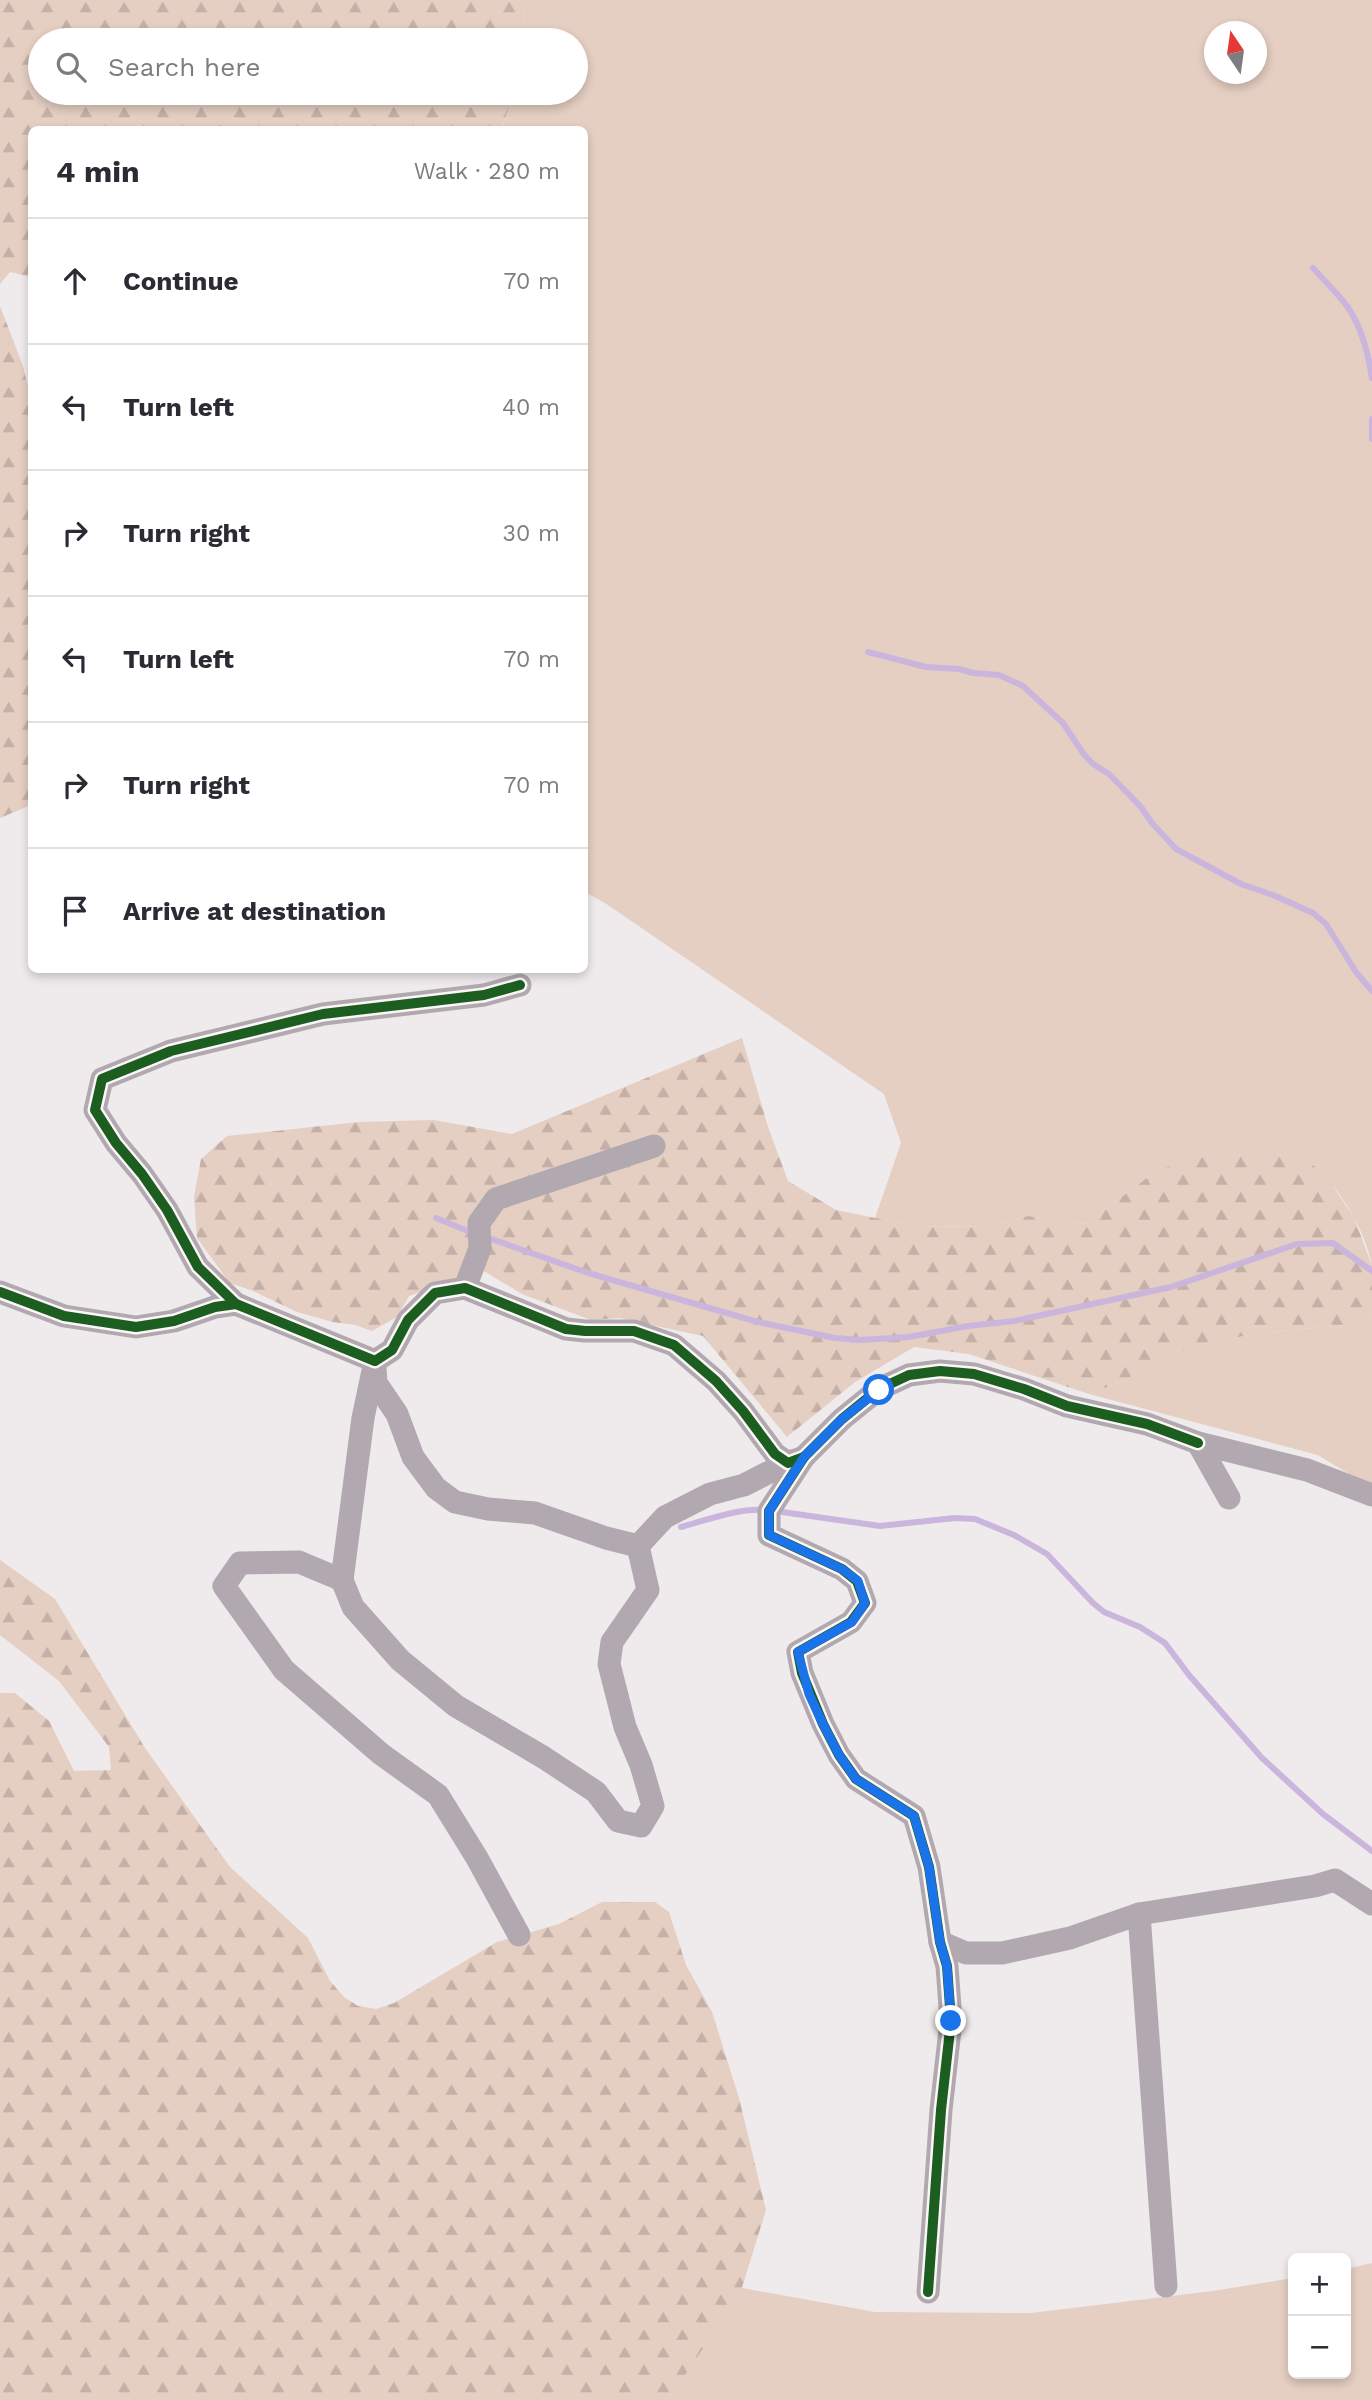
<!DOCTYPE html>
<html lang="en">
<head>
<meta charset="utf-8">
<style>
  body { margin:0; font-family:"Work Sans",sans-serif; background:#f2f2f3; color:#2b2b33 }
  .controls { position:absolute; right:21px; bottom:21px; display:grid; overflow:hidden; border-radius:10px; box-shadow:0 4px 10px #0003 }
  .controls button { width:63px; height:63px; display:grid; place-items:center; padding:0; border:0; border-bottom:2px solid #e1e1e2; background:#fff; color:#2b2b33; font:35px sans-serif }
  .compass { position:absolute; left:1204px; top:21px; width:63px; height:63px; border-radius:50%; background:#fff; box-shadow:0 4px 10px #0003; rotate:347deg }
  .stop { position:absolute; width:21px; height:21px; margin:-16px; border:5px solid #1a73e8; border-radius:50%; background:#fff }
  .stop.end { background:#1a73e8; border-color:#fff; box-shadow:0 2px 7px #0008 }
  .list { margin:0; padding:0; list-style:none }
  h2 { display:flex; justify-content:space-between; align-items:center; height:91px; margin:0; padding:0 28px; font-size:30px }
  h2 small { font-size:23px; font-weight:400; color:#7c7c81 }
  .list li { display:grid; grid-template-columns:46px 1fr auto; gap:21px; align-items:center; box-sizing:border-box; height:126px; padding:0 28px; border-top:2px solid #e1e1e2 }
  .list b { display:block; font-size:26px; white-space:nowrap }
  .list em { font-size:23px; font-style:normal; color:#7c7c81 }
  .icon { flex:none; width:38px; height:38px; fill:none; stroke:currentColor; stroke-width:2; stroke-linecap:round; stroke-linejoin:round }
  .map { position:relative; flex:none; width:1372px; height:2400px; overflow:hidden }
  .search { position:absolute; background:#fff; box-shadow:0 4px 10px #0003; left:28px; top:28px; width:560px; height:77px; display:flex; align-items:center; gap:18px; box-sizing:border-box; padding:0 24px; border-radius:38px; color:#7c7c81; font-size:26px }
  .panel { position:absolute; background:#fff; box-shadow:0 4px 10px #0003; left:28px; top:126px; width:560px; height:847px; border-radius:10px }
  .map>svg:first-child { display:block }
  .grass { fill:#e5cec2; fill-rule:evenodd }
  .forest { fill:url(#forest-firs) }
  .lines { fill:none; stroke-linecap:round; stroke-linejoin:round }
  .stream { stroke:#cab6dd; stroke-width:6 }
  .minor { stroke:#b1a9af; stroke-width:23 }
  .cycleway-casing { stroke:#fdf6f8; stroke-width:15 }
  .cycleway { stroke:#1b5e20; stroke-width:10 }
  .route { stroke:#1a73e8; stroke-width:9 }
</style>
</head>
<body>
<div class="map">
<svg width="1372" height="2400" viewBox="0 0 1372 2400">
  <defs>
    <pattern id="forest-firs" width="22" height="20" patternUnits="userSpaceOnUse" patternTransform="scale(1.75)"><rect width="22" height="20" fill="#e5cec2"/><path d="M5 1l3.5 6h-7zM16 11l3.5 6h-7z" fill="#c4b0a6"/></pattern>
  </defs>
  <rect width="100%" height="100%" fill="#efeaec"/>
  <g class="grass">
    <path d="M524,0H1372V1266C1364,1228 1342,1191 1313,1165L1152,1174L1086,1224L1028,1216L987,1227L915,1226L875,1218L901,1143L884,1094L605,903L585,892L584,130H501L515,93H576V40H523ZM1214,32H1256V74H1214Z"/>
    <path d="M1372,1316V1488L1318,1455L1089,1394L1126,1380L1162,1357L1208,1343L1259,1333L1367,1323Z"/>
    <path d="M1372,2263V2400H668L742,2288L875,2312L1031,2313L1213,2291L1293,2278V2374H1346V2269Z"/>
  </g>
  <g class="forest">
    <path d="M0,0H524L523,40H40V93H515L501,129L32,130L31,277L10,272L0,284Z"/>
    <path d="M0,306L23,366L32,403L31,805L0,818Z"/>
    <path d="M742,1038L768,1127L788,1181L836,1210L915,1226L987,1227L1028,1216L1086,1224L1152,1174L1186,1158L1239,1151L1285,1154L1313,1165L1328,1179L1354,1217L1372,1266V1316L1367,1323L1259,1333L1208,1343L1162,1357L1126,1380L1089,1394L969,1354L914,1347L855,1382L787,1437L703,1336L619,1318L591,1320L522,1294L482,1270L409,1296L397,1317L372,1331L355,1325L333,1322L297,1312L253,1291L230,1283L197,1238L194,1197L201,1159L227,1136L359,1122L434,1120L512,1134Z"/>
    <path d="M0,1560L55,1599L145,1748L230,1867L308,1938L330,1981L344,1997L358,2006L376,2009L394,2003L497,1942L559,1924L602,1902H655L669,1912L686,1965L712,2012L739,2098L766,2210L740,2294L668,2400H0V1693H15L49,1721L74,1771L111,1770L109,1747L59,1681L0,1635Z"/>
  </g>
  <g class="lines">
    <g class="stream">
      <path d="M1313,268C1323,279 1333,289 1343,301C1360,321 1368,352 1372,378"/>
      <path d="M1372,419V439"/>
      <path d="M868,652L926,667L959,669L973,673L999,675L1023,686L1063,723L1083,753L1093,764L1109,774L1141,807L1152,823L1176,849L1241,884L1273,895L1313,913L1326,924L1356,972L1372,991"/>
      <path d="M436,1218L473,1233"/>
      <path d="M483,1236L588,1273L758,1322L835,1338L859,1340L909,1337L968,1326L1014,1321L1171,1287L1297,1244L1333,1243L1372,1271"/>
      <path d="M775,1511L880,1526L955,1518L975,1519L1014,1535L1047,1554L1093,1603L1104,1612L1140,1627L1165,1643L1189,1675L1262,1758L1323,1814L1372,1851"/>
      <path d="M681,1527C707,1520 738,1508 765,1510"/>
    </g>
    <g class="minor">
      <path d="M465,1288L480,1248L479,1223L496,1199L654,1146"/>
      <path d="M0,1292L64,1316L136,1327L174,1321L215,1307L236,1304L375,1361L392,1350L408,1320L435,1293L465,1288L566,1329L585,1331H634L674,1345L716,1381L743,1411L775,1454L788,1463L804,1457L842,1419L879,1389L909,1375L940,1371L974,1374L1024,1389L1067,1406L1147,1424L1198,1443"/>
      <path d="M236,1304L198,1267L167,1210L142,1174L116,1143L95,1110L102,1079L171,1051L323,1014L484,995L520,985"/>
      <path d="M375,1361L363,1418L342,1580L353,1607L400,1660L456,1706L543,1757L596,1792L618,1821L641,1826L653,1806L641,1765L625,1727L609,1664L612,1642L648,1590L638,1546"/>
      <path d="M375,1368L376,1383L397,1414L413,1457L436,1488L455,1502L488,1509L535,1513L606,1538L638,1546L665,1517L710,1494L744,1485L791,1461"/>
      <path d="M804,1457L769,1511V1535L842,1569L857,1581L865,1603L851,1622L798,1652L802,1673L823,1724L839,1755L856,1779L914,1816L929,1867L940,1942L947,1966L951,2021L941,2110L928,2292"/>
      <path d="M1229,1498L1198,1443L1307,1470L1372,1495"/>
      <path d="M342,1580L299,1562L240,1563L224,1586L284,1670L381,1754L438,1795L477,1858L519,1935"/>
      <path d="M1139,1914L1166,2286"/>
      <path d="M940,1942L966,1953H1002L1070,1938L1139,1914L1315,1886L1335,1880L1372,1904"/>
    </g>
    <defs>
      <g id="cycleway">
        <path d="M0,1292L64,1316L136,1327L174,1321L215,1307L236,1304L375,1361L392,1350L408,1320L435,1293L465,1288L566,1329L585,1331H634L674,1345L716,1381L743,1411L775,1454L788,1463L804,1457L842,1419L879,1389L909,1375L940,1371L974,1374L1024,1389L1067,1406L1147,1424L1198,1443"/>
        <path d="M236,1304L198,1267L167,1210L142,1174L116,1143L95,1110L102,1079L171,1051L323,1014L484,995L520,985"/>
        <path d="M804,1457L769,1511V1535L842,1569L857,1581L865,1603L851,1622L798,1652L802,1673L823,1724L839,1755L856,1779L914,1816L929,1867L940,1942L947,1966L951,2021L941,2110L928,2292"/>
      </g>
    </defs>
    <use href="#cycleway" class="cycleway-casing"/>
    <use href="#cycleway" class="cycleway"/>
  </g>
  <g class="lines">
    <path class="route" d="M879,1390L842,1419L804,1457L769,1511V1535L842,1569L858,1581L865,1603L852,1622L798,1652L809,1694L823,1724L839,1755L856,1779L914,1816L929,1867L940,1942L947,1966L951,2021"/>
  </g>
</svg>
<div class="controls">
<button>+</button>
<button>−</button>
</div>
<svg class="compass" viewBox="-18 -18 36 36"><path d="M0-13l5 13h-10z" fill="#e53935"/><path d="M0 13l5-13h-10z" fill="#7c7c81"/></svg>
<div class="stop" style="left:879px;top:1390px"></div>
<div class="stop end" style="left:951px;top:2021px"></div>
<div class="search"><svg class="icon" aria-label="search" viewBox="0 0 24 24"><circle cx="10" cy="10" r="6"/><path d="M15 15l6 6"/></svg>Search here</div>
<section class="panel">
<h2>4 min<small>Walk · 280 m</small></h2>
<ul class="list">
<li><svg class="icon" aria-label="ahead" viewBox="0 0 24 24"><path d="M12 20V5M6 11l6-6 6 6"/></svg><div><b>Continue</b></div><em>70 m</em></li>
<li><svg class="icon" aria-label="left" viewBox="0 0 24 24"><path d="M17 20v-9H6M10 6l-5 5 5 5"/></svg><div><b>Turn left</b></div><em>40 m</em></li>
<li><svg class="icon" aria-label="right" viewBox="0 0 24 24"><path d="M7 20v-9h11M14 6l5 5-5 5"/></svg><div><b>Turn right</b></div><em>30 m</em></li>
<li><svg class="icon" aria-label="left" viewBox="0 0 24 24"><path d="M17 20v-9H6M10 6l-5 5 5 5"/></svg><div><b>Turn left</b></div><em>70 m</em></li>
<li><svg class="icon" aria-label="right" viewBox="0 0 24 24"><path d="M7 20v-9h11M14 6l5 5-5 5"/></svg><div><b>Turn right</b></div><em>70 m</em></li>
<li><svg class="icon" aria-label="arrive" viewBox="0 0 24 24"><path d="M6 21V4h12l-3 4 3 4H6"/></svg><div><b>Arrive at destination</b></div></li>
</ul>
</section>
</div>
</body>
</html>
